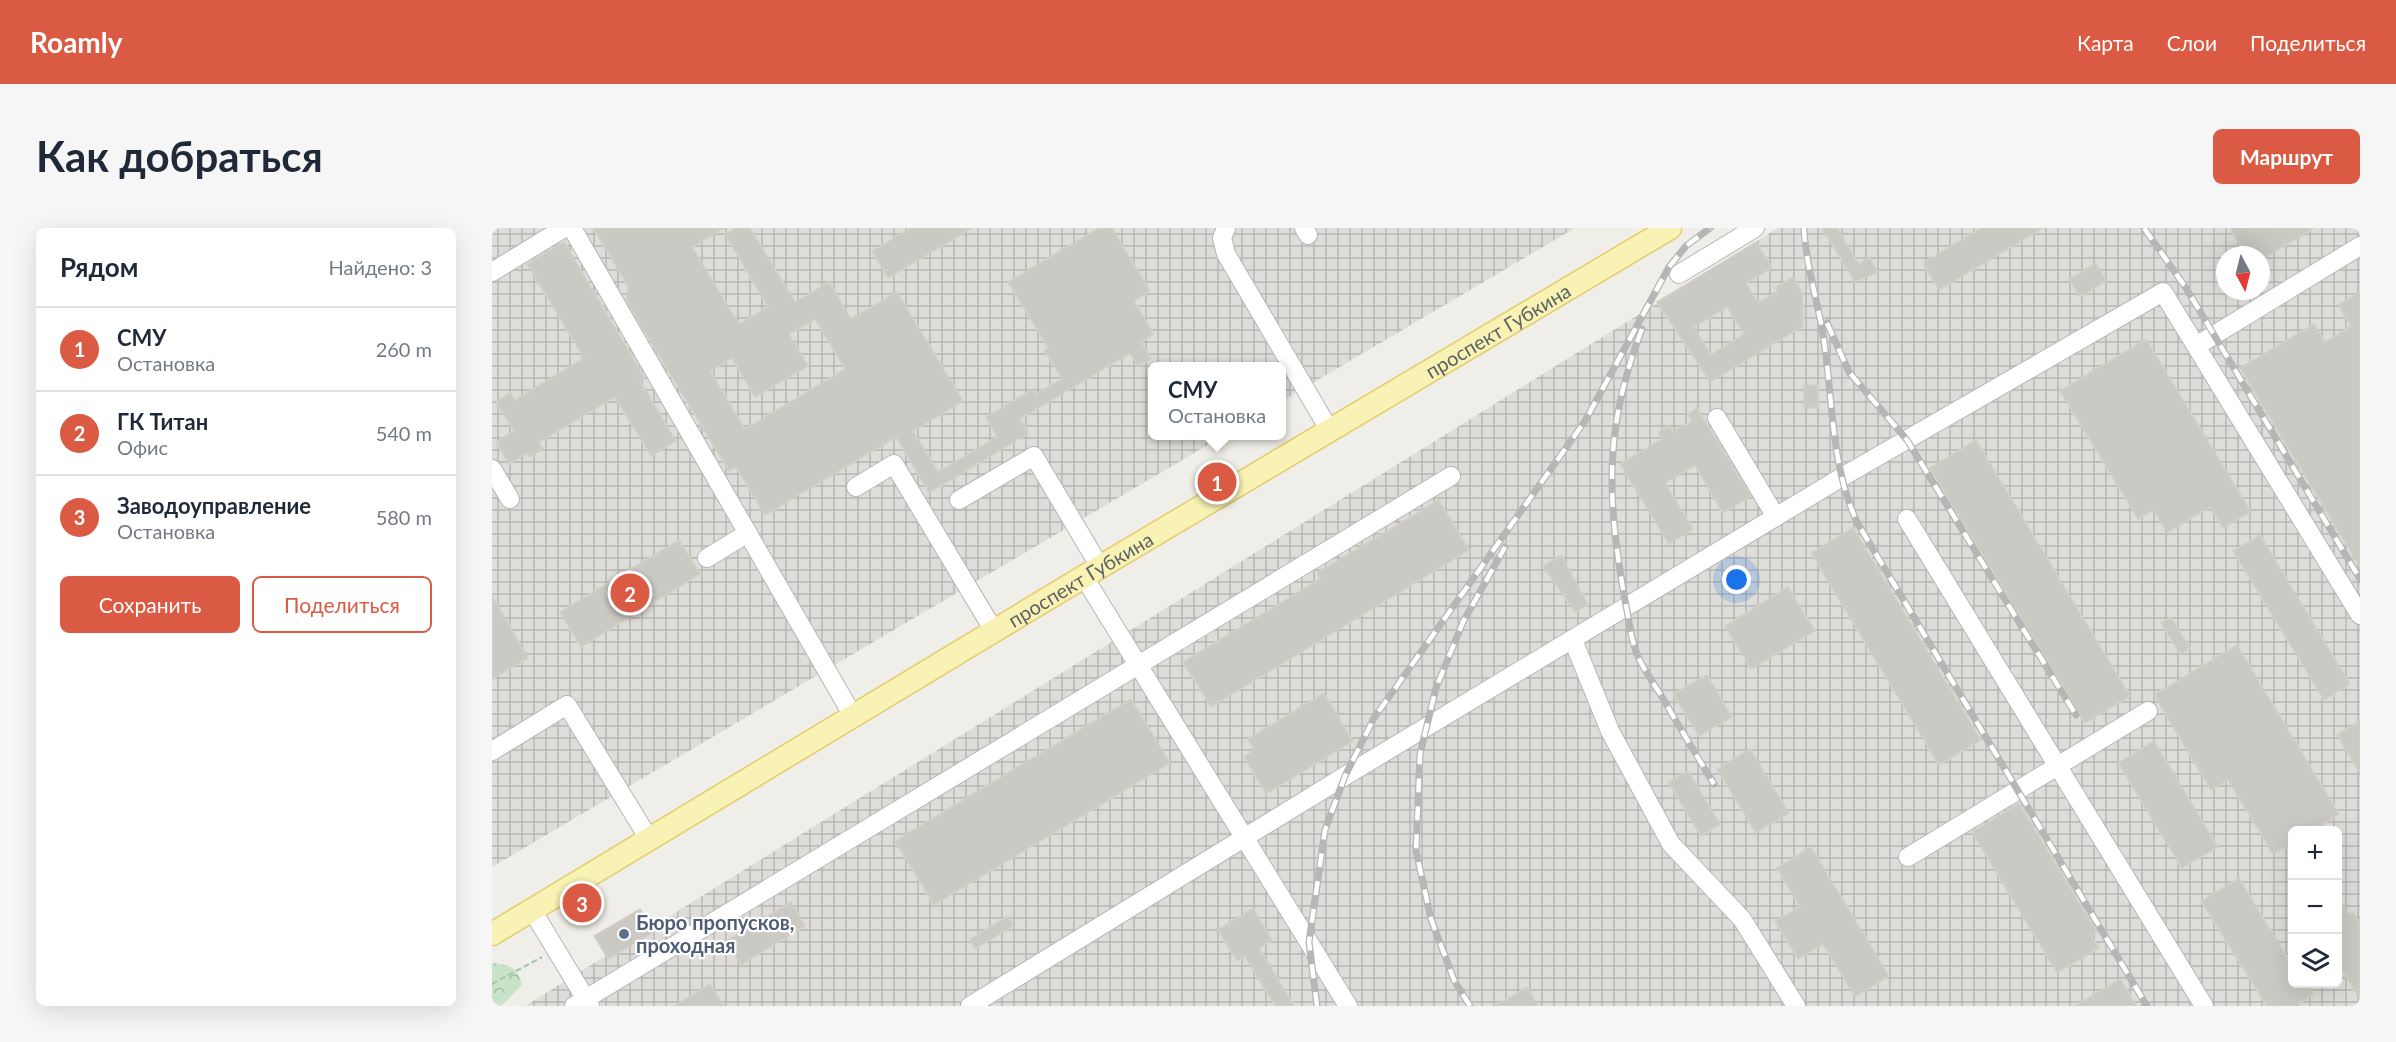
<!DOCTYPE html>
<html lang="ru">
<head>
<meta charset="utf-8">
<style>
  body { margin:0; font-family:Lato,sans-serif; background:#f6f6f7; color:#1f2937 }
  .controls { position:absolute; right:18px; bottom:18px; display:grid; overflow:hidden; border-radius:9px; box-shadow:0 6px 24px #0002 }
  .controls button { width:54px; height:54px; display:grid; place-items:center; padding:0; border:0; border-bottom:2px solid #e0e1e3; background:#fff; color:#1f2937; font:30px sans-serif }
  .compass { position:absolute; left:1724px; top:18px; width:54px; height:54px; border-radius:50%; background:#fff; box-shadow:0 6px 24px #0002; rotate:173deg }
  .you { position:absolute; left:1245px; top:352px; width:21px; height:21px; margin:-15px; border:4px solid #fff; border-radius:50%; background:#1a73e8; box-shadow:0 0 0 9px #1a73e833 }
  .badge { display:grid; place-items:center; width:39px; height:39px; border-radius:50%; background:#da5a43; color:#fff; font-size:20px; font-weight:700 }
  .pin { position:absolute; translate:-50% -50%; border:3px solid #fff; box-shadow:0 2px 6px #0006 }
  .popup { position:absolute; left:656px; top:134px; width:138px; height:78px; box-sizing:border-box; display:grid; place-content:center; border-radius:9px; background:#fff; filter:drop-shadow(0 2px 4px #0005); font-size:20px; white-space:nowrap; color:#747a83 }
  .popup b { font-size:22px; color:#1f2937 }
  .popup::after { content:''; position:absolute; left:50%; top:100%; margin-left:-12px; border:12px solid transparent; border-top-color:#fff }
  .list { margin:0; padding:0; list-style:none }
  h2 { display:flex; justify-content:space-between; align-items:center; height:78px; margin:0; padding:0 24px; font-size:26px }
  h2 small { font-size:20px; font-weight:400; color:#747a83 }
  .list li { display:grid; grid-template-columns:39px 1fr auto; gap:18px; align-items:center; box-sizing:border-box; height:84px; padding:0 24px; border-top:2px solid #e0e1e3 }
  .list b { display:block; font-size:22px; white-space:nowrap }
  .list p { margin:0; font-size:20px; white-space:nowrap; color:#747a83 }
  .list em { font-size:20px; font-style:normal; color:#747a83 }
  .actions { display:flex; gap:12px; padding:18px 24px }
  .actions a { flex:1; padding:14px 0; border:2px solid #da5a43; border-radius:9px; text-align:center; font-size:21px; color:#da5a43 }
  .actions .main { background:#da5a43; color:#fff }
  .icon { flex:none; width:33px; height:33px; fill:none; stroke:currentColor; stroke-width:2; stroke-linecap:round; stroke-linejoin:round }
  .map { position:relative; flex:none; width:1868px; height:778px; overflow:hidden; border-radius:9px }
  header { display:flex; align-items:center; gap:36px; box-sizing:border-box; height:84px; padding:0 30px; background:#da5a43; color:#fff }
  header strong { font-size:28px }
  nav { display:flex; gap:33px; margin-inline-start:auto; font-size:21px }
  .intro { display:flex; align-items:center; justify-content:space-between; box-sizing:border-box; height:144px; padding:0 36px }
  h1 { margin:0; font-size:42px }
  .button { padding:15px 27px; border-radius:9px; background:#da5a43; color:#fff; font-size:21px; font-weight:700 }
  main { display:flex; gap:36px; padding:0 36px }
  aside { flex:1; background:#fff; border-radius:9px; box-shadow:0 6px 24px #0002 }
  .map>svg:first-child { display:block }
  .industrial { fill:url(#industrial-grid); fill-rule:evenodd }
  .forest { fill:url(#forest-crowns) }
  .building { fill:#cbc9c4; stroke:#d4d0c6; stroke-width:1.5; fill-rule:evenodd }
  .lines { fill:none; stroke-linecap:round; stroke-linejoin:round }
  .minor-casing { stroke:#b4b7ba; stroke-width:20 }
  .major-casing { stroke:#e5cb6b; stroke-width:25 }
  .path { stroke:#a0c5ad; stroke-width:2; stroke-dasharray:6 3; stroke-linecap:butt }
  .minor { stroke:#fff; stroke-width:18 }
  .major { stroke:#f8f2b4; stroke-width:22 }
  .rail-casing { stroke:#b5b6b6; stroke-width:7 }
  .rail { stroke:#fff; stroke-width:4.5; stroke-dasharray:14; stroke-linecap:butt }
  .service-dot { fill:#5c6f8a; stroke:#fff; stroke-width:2 }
  .labels { text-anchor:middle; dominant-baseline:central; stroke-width:4.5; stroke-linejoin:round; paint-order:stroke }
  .street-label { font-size:20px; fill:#5f6266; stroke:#fff }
  .service-label { font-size:20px; font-weight:bold; fill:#4e5e75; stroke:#fff; text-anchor:start }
</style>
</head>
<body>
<header>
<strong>Roamly</strong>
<nav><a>Карта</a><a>Слои</a><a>Поделиться</a></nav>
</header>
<div class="intro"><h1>Как добраться</h1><a class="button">Маршрут</a></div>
<main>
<aside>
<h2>Рядом<small>Найдено: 3</small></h2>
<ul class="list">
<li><span class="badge">1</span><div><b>СМУ</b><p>Остановка</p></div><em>260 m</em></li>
<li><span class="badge">2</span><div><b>ГК Титан</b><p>Офис</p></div><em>540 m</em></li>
<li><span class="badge">3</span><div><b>Заводоуправление</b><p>Остановка</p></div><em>580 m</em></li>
</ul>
<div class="actions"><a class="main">Сохранить</a><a>Поделиться</a></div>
</aside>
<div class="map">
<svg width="1868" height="778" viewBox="0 0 1868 778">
  <defs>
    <pattern id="industrial-grid" width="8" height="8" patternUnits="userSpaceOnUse" patternTransform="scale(1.5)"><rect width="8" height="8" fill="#deddd9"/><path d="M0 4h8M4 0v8" fill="none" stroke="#b7b7b4"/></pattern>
    <pattern id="forest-crowns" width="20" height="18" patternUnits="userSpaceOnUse" patternTransform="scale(1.5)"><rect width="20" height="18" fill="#c7e4c9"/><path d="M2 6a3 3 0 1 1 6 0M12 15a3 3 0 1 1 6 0" fill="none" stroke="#a5bca7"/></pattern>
  </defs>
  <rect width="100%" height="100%" fill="#efeee8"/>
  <g class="industrial">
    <path d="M0,0H1083L790,173L789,138H660V208H731L0,639Z"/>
    <path d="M1286,0H1868V778H33ZM1733,27H1769V63H1733ZM1800,602H1846V756H1800Z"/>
  </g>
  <path class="forest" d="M0,735C17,736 26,740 30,757L9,778H0Z"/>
  <g class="building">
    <path d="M101,0H232L200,19L247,96L276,79L233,6L244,0H258L303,74L337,54L359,91L405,64L471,173L421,203L446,244L505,209L494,189L541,161L544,166L570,151L552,122L556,120L516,54L607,0H620L658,63L642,73L662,106L649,114L659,130L646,138L638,125L528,191L537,205L437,265L404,209L273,287L244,239L237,243L151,101L134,71L136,58ZM323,91L353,141L253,201L218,143L240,130L263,169L316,138L297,106Z"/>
    <path d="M419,0H480L396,50L380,23Z"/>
    <path d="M1330,0H1345L1367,36L1377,29L1386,44L1363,54Z"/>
    <path d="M1489,0H1551L1447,62L1431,35Z"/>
    <path d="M1738,0H1822L1769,32V27H1754Z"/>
    <path d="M72,14L153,150L148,153L184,213L159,228L123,169L47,214L51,221L37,229L35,225L17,236L4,214L22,203L4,174L18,165L23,172L92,130L35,36Z"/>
    <path d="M1264,14L1280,40L1254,55L1266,75L1286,63L1283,60L1301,49L1310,64L1311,98L1218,154L1165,74ZM1235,79L1252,106L1219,127L1202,99Z"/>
    <path d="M1604,35L1614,53L1588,69L1577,51Z"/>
    <path d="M1868,64V339L1748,140L1822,96L1833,114L1859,98L1846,77Z"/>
    <path d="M1654,111L1759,284L1731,300L1718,279L1675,305L1662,282L1646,291L1568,163Z"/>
    <rect x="1312" y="157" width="14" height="23"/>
    <path d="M1205,180L1259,268L1231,285L1203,237L1173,255L1201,301L1177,316L1128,236L1170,211L1166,204L1177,198L1181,204L1200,193L1196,186Z"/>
    <path d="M1484,212L1638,468L1593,495L1438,240Z"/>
    <path d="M947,272L977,322L719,479L691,434L828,351L825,345Z"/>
    <path d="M1361,300L1489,512L1447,537L1319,325Z"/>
    <path d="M1768,307L1858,456L1832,472L1741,323Z"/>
    <path d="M187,312L208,346L89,419L68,384Z"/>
    <path d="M1069,327L1096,377L1083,384L1051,338Z"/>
    <path d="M1296,359L1323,403L1259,441L1233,398Z"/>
    <path d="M0,368L36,430L0,451Z"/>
    <path d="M1679,389L1698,420L1688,426L1669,395Z"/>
    <path d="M1745,417L1847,586L1820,603H1800V614L1781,626L1736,552L1719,562L1662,467Z"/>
    <path d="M1215,447L1240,489L1207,508L1181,466Z"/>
    <path d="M832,465L861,513L774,566L752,529L762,522L756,511Z"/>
    <path d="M639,471L678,535L442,677L403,613Z"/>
    <path d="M1868,493V545L1845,507Z"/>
    <path d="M1662,513L1726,619L1690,640L1626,535Z"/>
    <path d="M1258,521L1297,585L1264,605L1225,541Z"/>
    <path d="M1196,543L1228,596L1209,608L1176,554Z"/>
    <path d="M1527,575L1605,704L1599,707L1607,720L1565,745L1480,604Z"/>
    <path d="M1319,619L1397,748L1363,769L1331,716L1306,731L1283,693L1308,679L1285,640Z"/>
    <path d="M1747,650L1800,738V756H1814L1821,767L1803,778H1775L1709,673Z"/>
    <path d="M1845,667L1857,686L1861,684L1868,695V771L1845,734Z"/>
    <path d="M299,674L313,698L249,737L234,713Z"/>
    <path d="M761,680L780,712L767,720L802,778H783L753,728L745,733L726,702Z"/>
    <path d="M148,681L162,704L116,731L102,708Z"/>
    <path d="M516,688L521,698L483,721L478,711Z"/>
    <path d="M1628,751L1644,778H1583Z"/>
    <path d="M218,756L232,778H182Z"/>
    <path d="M1035,759L1046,778H1003Z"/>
  </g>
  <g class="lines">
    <defs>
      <g id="minor">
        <path d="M80,0L361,488"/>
        <path d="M734,0L730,10L734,26L838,203"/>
        <path d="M812,0L816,7"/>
        <path d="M0,44L72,0"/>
        <path d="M1187,46L1263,0"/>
        <path d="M1704,118L1868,18"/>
        <path d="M1225,190L1284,289"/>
        <path d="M0,241L18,271"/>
        <path d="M364,259L402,236L502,403"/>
        <path d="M467,272L542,228L608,339"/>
        <path d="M1415,291L1712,778"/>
        <path d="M215,330L256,305"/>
        <path d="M592,349L856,778"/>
        <path d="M1081,412L1118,503L1179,616L1250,691L1304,778"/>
        <path d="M0,523L75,477L157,611"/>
        <path d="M1416,629L1656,483"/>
        <path d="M40,682L98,778"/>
        <path d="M82,778L959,248"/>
        <path d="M478,778L853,548L1350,249L1671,64L1868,387"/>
      </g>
      <g id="major">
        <path id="s1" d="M0,706L608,339L1178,0"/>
      </g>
    </defs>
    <use href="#minor" class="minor-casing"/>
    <use href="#major" class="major-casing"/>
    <path class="path" d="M0,756L50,729"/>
    <use href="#minor" class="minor"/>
    <use href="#major" class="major"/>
    <defs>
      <g id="rail">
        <path d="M1312,0C1313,35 1327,77 1332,113C1341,173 1339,240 1366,296L1655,778"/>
        <path d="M1652,0L1694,60L1868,351"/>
        <path d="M1335,95L1357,144L1415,212L1584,487"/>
        <path d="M1150,101C1111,202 1115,273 1134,378C1138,396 1138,408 1145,426C1151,441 1162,456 1170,469C1187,498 1204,527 1222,556"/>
        <path d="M825,778L817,714L833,602L853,548L882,490L1093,193L1177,39L1194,18L1218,0"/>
        <path d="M978,778L962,752L939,691L924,623L928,526L944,460L971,394L1013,319"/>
      </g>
    </defs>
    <use href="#rail" class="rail-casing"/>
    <use href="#rail" class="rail"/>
  </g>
  <circle class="service-dot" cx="132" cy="706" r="6"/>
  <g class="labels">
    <g class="street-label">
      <text stroke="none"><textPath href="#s1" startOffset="1173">проспект Губкина</textPath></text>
      <text stroke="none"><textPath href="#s1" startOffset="687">проспект Губкина</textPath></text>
    </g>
    <g class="service-label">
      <text x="144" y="694">Бюро пропусков,<tspan x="144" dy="23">проходная</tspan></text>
    </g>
  </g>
</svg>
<div class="controls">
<button>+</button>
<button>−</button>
<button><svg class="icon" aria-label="layers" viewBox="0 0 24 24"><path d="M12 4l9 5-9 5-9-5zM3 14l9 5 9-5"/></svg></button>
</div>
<svg class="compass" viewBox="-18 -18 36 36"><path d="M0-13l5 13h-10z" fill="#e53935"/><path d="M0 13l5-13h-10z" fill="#747a83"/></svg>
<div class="you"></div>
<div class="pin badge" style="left:725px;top:254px">1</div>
<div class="popup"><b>СМУ</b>Остановка</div>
<div class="pin badge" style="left:138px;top:365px">2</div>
<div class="pin badge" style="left:90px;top:675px">3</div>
</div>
</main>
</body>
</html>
